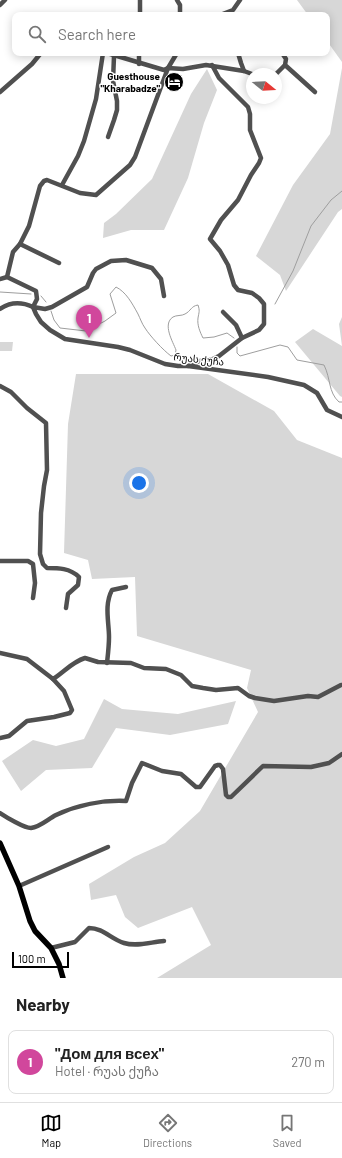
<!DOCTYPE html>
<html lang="en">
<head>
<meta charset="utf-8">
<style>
  body { margin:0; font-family:Barlow,"Noto Sans Georgian",sans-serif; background:#f2f2f2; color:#222 }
  .compass { position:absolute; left:246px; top:68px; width:36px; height:36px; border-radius:50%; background:#fff; box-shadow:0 2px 10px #0003; rotate:108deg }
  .scale { position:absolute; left:12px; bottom:10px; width:57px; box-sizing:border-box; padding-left:4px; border:2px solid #000; border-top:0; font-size:11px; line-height:14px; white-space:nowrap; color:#000; -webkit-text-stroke:3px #fff; paint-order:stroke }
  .you { position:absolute; left:139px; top:483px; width:14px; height:14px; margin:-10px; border:3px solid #fff; border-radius:50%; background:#1a73e8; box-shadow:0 0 0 6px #1a73e833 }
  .badge { display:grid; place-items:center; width:26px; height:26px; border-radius:50%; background:#000; color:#fff; font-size:13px; font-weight:700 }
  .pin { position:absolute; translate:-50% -33px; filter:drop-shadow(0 1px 2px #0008) }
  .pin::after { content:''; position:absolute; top:21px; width:14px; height:12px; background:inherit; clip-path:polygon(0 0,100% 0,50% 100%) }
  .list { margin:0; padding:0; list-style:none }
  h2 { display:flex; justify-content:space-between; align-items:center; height:52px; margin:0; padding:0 16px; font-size:17px }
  h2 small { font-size:13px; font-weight:400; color:#767676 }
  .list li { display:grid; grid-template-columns:26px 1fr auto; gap:12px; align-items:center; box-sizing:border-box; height:64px; margin:0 8px 8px; padding:0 8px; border:1px solid #e0e0e0; border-radius:8px }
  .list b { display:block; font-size:15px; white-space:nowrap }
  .list p { margin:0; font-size:13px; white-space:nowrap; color:#767676 }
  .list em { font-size:13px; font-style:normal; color:#767676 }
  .icon { flex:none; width:22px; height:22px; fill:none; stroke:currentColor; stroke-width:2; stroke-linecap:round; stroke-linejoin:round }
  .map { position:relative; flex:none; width:342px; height:978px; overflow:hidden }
  .search { position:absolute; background:#fff; box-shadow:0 2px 10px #0003; left:12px; right:12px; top:12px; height:44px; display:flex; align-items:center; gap:10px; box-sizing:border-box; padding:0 14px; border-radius:8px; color:#767676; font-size:15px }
  .sheet { height:124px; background:#fff }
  nav { display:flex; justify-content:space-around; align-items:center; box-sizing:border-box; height:56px; border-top:1px solid #e0e0e0; background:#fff; font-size:11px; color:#767676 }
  nav a { display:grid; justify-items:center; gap:2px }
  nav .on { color:#000 }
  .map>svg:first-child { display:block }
  .green { fill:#d7d7d7 }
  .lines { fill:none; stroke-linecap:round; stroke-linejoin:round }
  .stream { stroke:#9e9e9e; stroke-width:1 }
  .minor { stroke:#505050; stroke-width:4.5 }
  .major { stroke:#000; stroke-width:5.5 }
  .labels { text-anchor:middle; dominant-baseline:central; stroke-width:3; stroke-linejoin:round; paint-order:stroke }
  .poi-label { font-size:10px; font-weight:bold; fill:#000; stroke:#fff; text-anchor:end }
  .street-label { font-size:10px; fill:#000; stroke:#fff }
</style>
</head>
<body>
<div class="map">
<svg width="342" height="978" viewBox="0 0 342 978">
  <rect width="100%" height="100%" fill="#fff"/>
  <g class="green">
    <path d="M297,0H342V62L327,41V15H308Z"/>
    <path d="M342,68V209L338,212L286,291L280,275L256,256L293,185L330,134Z"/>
    <path d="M207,69L217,90L204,123L188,178L164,230H131L103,238L104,223L116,214L152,179L191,94Z"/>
    <path d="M342,317V397L340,396L295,342L313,329L342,346L339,324Z"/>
    <path d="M0,342H13L12,351H0Z"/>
    <path d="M76,374H208L274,411L297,440L342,458V978H157L211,945L192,907L138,928L125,917L116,895L91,900L89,884L134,857L165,843L200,811L258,712L247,688L251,670L137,636L135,577L92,579L88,560L64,553L68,424Z"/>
    <path d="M104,699L122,709L178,714L236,701L228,724L170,735L116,728L92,768L46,770L21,791L2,761L33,740L56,746L84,739Z"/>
  </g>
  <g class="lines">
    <g class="stream">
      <path d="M0,292L31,294"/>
      <path d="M41,296L46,302"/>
      <path d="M275,304L293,271L311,226L331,200L342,191"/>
      <path d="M51,311L54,320L60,328L86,331L105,321L116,313L110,294L116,287C126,292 132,303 138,314C140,318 142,324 145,328C150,336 163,350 171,356L175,355L176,350C173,342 162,324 173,317C176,315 182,316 185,314C191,311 191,306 198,305C200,311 199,312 198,318C197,325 200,332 203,338L214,337L227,333L234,338"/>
      <path d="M237,347V353L240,356L280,345L288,347L297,360L324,365C331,379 328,392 339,402H342"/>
    </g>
    <g class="minor">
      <path d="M177,0L180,5V15"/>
      <path d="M0,5L5,0"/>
      <path d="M140,15V0"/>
      <path d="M220,15L233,10L240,0"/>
      <path d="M107,53L164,70L168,68L183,69L206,65L244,71L252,74"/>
      <path d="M238,53L241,63L244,71"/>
      <path d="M282,53L286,59L285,65L315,92"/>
      <path d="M139,64V53"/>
      <path d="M276,74L285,65"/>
      <path d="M0,92L32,64L41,53"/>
      <path d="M108,137L114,120L117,110V101L113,81L114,56"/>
      <path d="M62,185L78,156L84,141L96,99L103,53"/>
      <path d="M20,244L59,263"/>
      <path d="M7,277L13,252L20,244L29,226L40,186L44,181L47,180L80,193L96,195L130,165L135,157L168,68L177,53"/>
      <path d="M0,279L7,277L36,291L37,299L33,307C22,302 10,302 0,309"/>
      <path d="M164,296L161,279L152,268L126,260L111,261L96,269L93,273L87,287L52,307L45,309L33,307L36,314L41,322L50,330L65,339L118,347L130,350L165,364L178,366H188L268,377L304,385L317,393L327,410L342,417"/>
      <path d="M223,312L236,325L242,338"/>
      <path d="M188,366L200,361L213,359L219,356L242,338L259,330L264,324V304L259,298L252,293L238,290L234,285L228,265L220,251L210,239L221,220L238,200L251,175L259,163L261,158L250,130V114L248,107L219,78L212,65"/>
      <path d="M0,386L11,392L27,408L46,423L47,470L44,486L41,513L40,554L43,564L47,568C58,568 70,568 79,577L78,585L68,594L66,608"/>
      <path d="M0,561H28L33,564L35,583L33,598"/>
      <path d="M0,653L27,659L53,679C64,672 72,662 85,658L98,662L131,663L144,668L166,669L181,675L192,686L203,688L216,690L238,688L249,696L255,698L274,701L308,696L318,697L341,685"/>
      <path d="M107,663C108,654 109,646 109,637C109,622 104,605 112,590L126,587"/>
      <path d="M0,738L9,736L27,721L54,717L70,713L72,710L64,691L53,679"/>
      <path d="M0,813C6,817 24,828 31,828C40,827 48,819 56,815C77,805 103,800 126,801L132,783L142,763L162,771L181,774L196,787H200L215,766L218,765H220L223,769L226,795L228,797H231L263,766L311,767L329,763L342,754"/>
      <path d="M19,886L108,847"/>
      <path d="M51,948L75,942L89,928C103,928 111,939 124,943C137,947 151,942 164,941"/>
    </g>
    <path class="major" d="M0,843L19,886L30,921L35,931L51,948L59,964L63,978"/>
  </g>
  <defs>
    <symbol id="hotel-disc" viewBox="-11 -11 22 22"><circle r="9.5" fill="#000" stroke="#fff"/><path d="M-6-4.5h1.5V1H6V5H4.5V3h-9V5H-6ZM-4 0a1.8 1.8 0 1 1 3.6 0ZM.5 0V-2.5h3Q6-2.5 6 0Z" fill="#fff"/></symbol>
  </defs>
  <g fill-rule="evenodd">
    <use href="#hotel-disc" x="163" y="71" width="22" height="22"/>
  </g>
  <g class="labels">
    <g class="poi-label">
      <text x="160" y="76">Guesthouse<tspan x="160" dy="12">"Kharabadze"</tspan></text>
    </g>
    <g class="street-label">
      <text transform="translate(199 359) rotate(6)">რუას ქუჩა</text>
    </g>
  </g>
</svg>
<svg class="compass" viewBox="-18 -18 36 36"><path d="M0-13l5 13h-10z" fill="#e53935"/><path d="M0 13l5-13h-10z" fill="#767676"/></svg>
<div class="scale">100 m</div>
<div class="you"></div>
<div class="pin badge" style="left:89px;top:338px;background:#d1479c">1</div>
<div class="search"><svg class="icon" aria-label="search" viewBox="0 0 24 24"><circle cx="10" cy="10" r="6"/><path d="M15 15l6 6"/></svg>Search here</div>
</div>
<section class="sheet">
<h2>Nearby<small></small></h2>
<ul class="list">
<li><span class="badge" style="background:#d1479c">1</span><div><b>&quot;Дом для всех&quot;</b><p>Hotel · რუას ქუჩა</p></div><em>270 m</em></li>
</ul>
</section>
<nav>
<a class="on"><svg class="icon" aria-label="map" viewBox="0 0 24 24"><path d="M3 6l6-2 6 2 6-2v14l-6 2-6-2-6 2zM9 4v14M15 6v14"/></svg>Map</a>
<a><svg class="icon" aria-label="directions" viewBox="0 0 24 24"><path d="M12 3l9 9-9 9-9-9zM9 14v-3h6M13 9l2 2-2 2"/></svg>Directions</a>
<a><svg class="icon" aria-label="saved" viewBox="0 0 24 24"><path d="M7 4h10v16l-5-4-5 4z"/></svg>Saved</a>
</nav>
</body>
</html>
